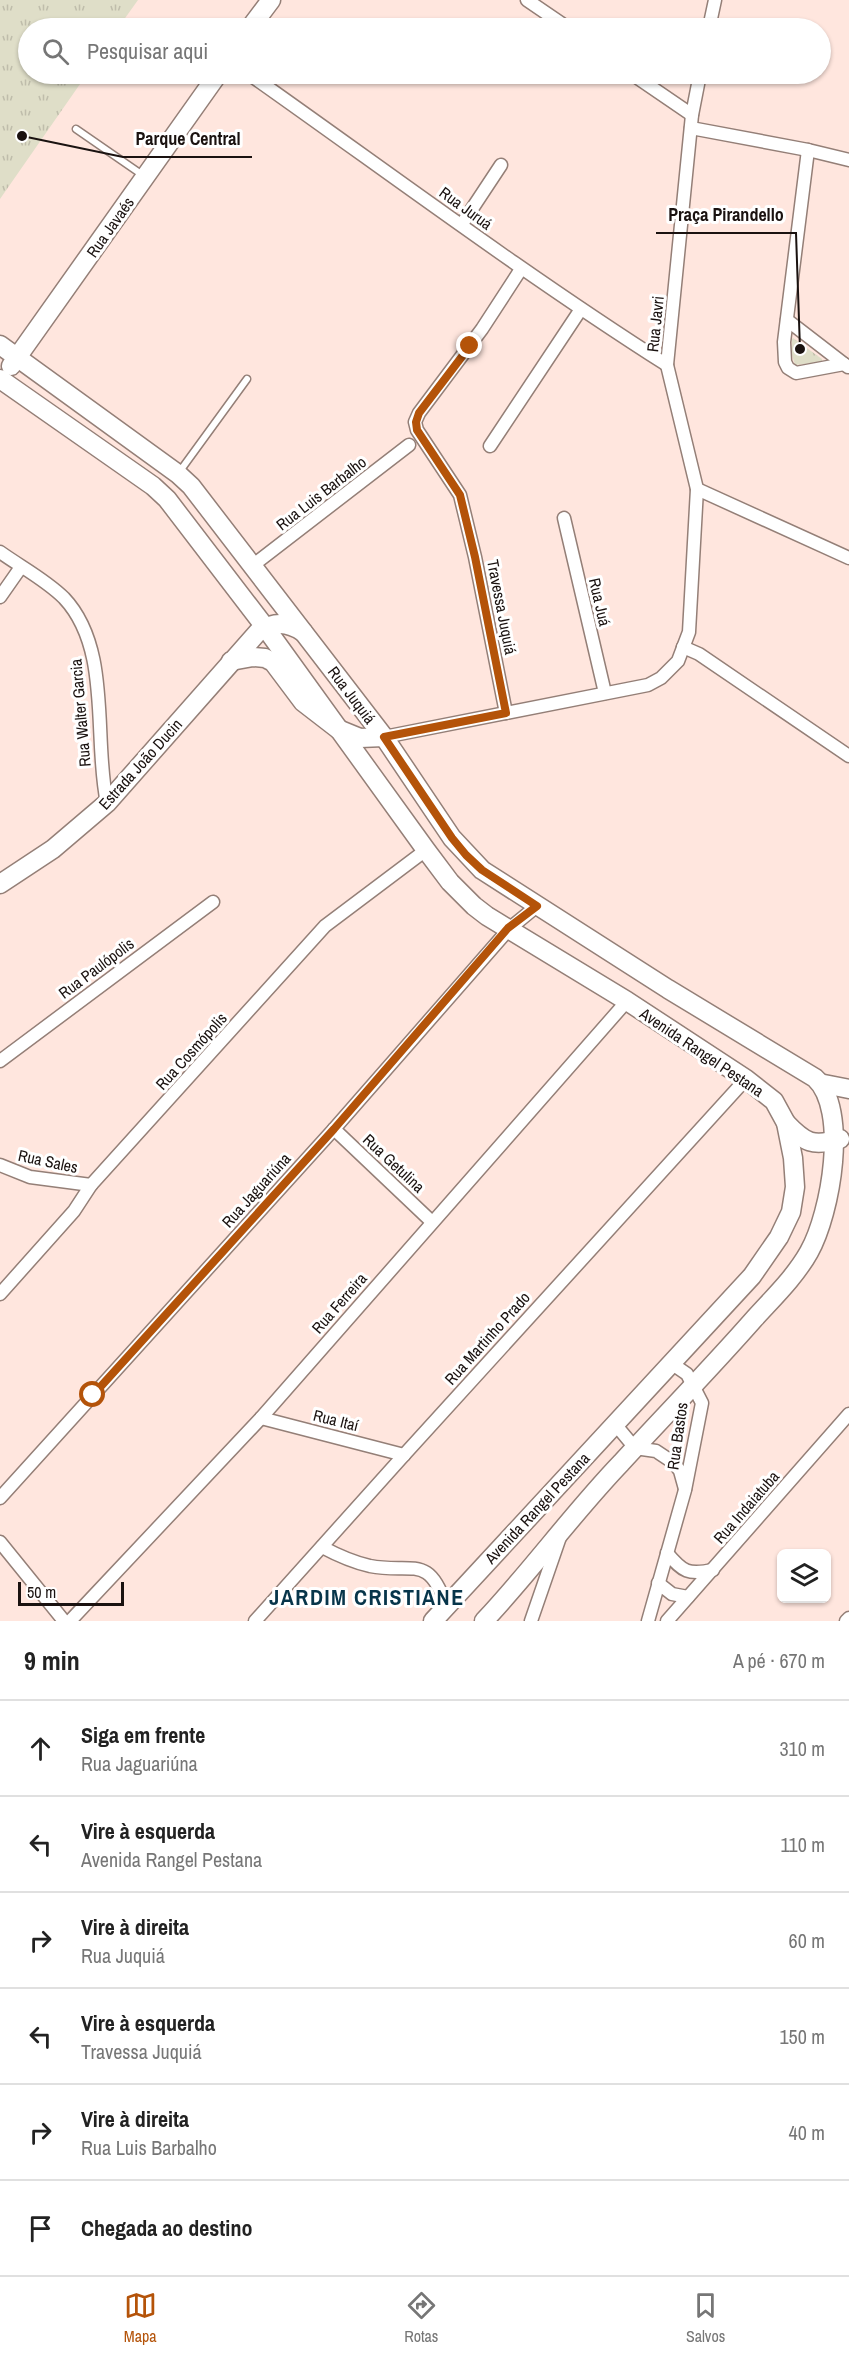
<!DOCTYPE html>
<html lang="pt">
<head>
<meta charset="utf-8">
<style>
  body { margin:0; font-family:"Archivo Narrow",sans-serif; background:#f6f6f6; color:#222 }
  .controls { position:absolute; right:18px; bottom:18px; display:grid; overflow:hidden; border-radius:9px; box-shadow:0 2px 4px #0004 }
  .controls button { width:54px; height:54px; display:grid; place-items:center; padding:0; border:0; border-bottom:2px solid #e0e0e0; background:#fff; color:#222; font:30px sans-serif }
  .scale { position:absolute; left:18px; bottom:15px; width:106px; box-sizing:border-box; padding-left:6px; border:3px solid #1a1210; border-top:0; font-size:16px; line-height:21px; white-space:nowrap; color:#1a1210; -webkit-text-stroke:4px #fff; paint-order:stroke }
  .stop { position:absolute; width:18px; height:18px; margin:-14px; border:4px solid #b45309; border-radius:50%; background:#fff }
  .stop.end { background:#b45309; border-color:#fff; box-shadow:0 2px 6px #0008 }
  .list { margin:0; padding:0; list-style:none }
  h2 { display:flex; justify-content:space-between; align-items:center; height:78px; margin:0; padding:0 24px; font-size:26px }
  h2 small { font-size:20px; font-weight:400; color:#767676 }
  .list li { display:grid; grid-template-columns:39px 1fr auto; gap:18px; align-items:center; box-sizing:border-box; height:96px; padding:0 24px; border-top:2px solid #e0e0e0 }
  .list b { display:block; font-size:22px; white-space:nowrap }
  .list p { margin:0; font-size:20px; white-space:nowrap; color:#767676 }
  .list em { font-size:20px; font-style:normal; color:#767676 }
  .icon { flex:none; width:33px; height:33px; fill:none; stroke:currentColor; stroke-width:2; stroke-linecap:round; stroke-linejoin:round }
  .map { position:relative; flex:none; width:849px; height:1621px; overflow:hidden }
  .search { position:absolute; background:#fff; box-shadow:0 2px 4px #0004; left:18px; right:18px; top:18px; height:66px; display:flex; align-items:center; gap:15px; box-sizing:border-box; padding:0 21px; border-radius:33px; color:#767676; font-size:22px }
  .sheet { height:654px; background:#fff }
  nav { display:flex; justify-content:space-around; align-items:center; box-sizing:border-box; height:84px; border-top:2px solid #e0e0e0; background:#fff; font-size:16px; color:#767676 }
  nav a { display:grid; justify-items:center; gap:3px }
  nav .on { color:#b45309 }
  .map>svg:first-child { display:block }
  .park { fill:url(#park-tufts) }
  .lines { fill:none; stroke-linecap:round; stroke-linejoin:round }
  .lane-casing { stroke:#947f77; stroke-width:9 }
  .street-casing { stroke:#947f77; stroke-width:15 }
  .secondary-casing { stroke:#947f77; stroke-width:21 }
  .lane { stroke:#fff; stroke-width:6 }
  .street { stroke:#fff; stroke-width:12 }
  .secondary { stroke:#fff; stroke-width:18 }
  .route { stroke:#b45309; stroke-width:8 }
  .labels { text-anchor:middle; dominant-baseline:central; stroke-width:6; stroke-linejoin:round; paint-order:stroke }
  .street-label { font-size:16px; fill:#1a1210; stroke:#fff }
  .district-label { font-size:22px; font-weight:bold; letter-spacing:1.5px; fill:#07354a; stroke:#fff }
  .leader { fill:none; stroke:#1a1210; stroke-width:2 }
  .callout-dot { fill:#1a1210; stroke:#fff; stroke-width:2 }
  .callout-label { font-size:18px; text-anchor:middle; font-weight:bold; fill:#1a1210; stroke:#fff; stroke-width:6; stroke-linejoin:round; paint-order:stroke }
</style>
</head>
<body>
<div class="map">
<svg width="849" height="1621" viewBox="0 0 849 1621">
  <defs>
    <pattern id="park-tufts" width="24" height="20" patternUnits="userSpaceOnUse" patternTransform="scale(1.5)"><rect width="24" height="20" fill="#dfdec8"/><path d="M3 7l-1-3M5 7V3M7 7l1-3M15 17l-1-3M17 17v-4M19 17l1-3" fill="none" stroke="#bfbdab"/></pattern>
  </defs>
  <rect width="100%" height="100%" fill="#ffe6de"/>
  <g class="park">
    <path d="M0,0H138L118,28H28V74H87L0,199Z"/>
    <path d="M793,338L822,359V362L795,365L792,355V339Z"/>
  </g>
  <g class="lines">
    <defs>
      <g id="lane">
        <path d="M76,129L144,176"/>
        <path d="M180,471L247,379"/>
      </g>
      <g id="street">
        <path d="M527,0L568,28"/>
        <path d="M709,28L715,0"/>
        <path d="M249,74C388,172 524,274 667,365"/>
        <path d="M632,74L692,115"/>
        <path d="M691,128L808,150L849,160"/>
        <path d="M808,150L784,342L785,362L788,368L796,373L844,364"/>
        <path d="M462,224L501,165"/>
        <path d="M787,320L848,367"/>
        <path d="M490,446L581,309"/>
        <path d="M697,489L849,558"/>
        <path d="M564,518L605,693"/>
        <path d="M0,552C21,567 46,580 64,598C112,649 93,738 107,803"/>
        <path d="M252,566L409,445"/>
        <path d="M0,597L21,567"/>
        <path d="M683,647L699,654L849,756"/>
        <path d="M506,713L475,557L460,495L417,430L415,422L419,413L482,329L521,269"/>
        <path d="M384,737L648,685L661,678L678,661L689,632L697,489L667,365L692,115L700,74"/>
        <path d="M0,1061L213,902"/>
        <path d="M334,1129L432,1222"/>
        <path d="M0,1165L30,1177L91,1185"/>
        <path d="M0,1294L74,1211L91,1185L325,926L426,850"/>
        <path d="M261,1418L404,1455"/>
        <path d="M615,1424L635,1448L656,1451L674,1463L680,1471L685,1489"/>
        <path d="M0,1498L334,1129L509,929L537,906"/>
        <path d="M0,1542L64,1621"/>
        <path d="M322,1547C337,1555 352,1562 370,1566C412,1574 429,1553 446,1606"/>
        <path d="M667,1553C683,1572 688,1575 713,1570"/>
        <path d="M658,1583L672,1594L688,1597"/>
        <path d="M70,1621L261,1418L627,1001"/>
        <path d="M255,1621L404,1455L746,1079"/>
        <path d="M531,1621L560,1537"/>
        <path d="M648,1621L685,1490L702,1403L687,1374L671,1363"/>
        <path d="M667,1621L849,1414"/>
        <path d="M846,1621L849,1618"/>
      </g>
      <g id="secondary">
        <path d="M250,28L271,0"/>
        <path d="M0,345L178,474L191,486L384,737L452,838L482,870L668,989L815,1078C849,1109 831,1213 809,1252C795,1277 773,1298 754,1319C711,1368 665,1415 621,1463C573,1513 532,1570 484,1621"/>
        <path d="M11,366L218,74"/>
        <path d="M0,379L153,486L167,499L265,627L426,850L450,882L474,906L487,916L627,1001L746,1079L774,1101L786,1123L793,1158L795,1187L791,1212L779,1237L752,1276L433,1621"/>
        <path d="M231,661L253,657L265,658L273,662L303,702L338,729L360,738L384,737"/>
        <path d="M0,884L53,849L107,803L258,632C274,621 287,622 303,632"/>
        <path d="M824,1084L849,1089"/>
        <path d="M786,1123C805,1143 813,1147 840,1139"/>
      </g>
    </defs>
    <use href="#lane" class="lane-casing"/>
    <use href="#street" class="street-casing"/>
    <use href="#secondary" class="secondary-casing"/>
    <use href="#lane" class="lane"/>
    <use href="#street" class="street"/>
    <use href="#secondary" class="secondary"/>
  </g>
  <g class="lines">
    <path class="route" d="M93,1395L334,1129L508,928L537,906L482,870L466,855L452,838L384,737L506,713L475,557L460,495L417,430L416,422L419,413L470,346"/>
  </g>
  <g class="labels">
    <g class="street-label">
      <text transform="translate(466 208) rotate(36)">Rua Juruá</text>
      <text transform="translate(110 227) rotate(-55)">Rua Javaés</text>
      <text transform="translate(655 324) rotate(-84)">Rua Javri</text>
      <text transform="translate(321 493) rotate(-38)">Rua Luis Barbalho</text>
      <text transform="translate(600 602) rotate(77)">Rua Juá</text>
      <text transform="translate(502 607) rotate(79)">Travessa Juquiá</text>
      <text transform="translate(352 695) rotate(53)">Rua Juquiá</text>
      <text transform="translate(80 713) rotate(-95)">Rua Walter Garcia</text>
      <text transform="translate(140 764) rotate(-48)">Estrada João Ducin</text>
      <text transform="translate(96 968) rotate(-37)">Rua Paulópolis</text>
      <text transform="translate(191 1051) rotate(-48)">Rua Cosmópolis</text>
      <text transform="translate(702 1052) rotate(34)">Avenida Rangel Pestana</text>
      <text transform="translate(48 1161) rotate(12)">Rua Sales</text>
      <text transform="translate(394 1163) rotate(43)">Rua Getulina</text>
      <text transform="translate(256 1190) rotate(-48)">Rua Jaguariúna</text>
      <text transform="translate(339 1303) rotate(-49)">Rua Ferreira</text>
      <text transform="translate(487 1338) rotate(-48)">Rua Martinho Prado</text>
      <text transform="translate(336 1420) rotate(14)">Rua Itaí</text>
      <text transform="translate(677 1436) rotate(-82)">Rua Bastos</text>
      <text transform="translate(746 1507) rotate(-49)">Rua Indaiatuba</text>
      <text transform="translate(537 1508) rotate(-47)">Avenida Rangel Pestana</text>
    </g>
    <g class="district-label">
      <text x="367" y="1597">JARDIM CRISTIANE</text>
    </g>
  </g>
  <path class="leader" d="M22 136L123 157H252M800 349L796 233H656"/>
  <g class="callout-dot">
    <circle cx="22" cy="136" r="6"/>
    <circle cx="800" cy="349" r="6"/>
  </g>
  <g class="callout-label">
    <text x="188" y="145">Parque Central</text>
    <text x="726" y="221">Praça Pirandello</text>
  </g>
</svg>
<div class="controls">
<button><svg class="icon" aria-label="layers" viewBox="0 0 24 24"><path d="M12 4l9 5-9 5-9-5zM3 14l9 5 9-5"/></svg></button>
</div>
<div class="scale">50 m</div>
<div class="stop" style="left:93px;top:1395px"></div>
<div class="stop end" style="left:470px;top:346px"></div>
<div class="search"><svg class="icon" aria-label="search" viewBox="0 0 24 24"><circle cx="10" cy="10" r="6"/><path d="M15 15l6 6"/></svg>Pesquisar aqui</div>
</div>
<section class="sheet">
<h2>9 min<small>A pé · 670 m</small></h2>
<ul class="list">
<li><svg class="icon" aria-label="ahead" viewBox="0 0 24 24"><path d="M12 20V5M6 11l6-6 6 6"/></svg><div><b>Siga em frente</b><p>Rua Jaguariúna</p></div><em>310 m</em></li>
<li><svg class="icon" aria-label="left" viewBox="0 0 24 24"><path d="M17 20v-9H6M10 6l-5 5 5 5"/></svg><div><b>Vire à esquerda</b><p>Avenida Rangel Pestana</p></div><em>110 m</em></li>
<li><svg class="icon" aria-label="right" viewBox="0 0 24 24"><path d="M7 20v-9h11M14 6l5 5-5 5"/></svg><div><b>Vire à direita</b><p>Rua Juquiá</p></div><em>60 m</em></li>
<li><svg class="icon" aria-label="left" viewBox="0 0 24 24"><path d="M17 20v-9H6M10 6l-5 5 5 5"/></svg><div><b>Vire à esquerda</b><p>Travessa Juquiá</p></div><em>150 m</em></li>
<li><svg class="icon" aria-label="right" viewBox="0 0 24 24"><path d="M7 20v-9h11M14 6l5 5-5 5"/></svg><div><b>Vire à direita</b><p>Rua Luis Barbalho</p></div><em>40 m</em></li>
<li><svg class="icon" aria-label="arrive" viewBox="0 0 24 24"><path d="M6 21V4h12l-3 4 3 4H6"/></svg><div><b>Chegada ao destino</b></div></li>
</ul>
</section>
<nav>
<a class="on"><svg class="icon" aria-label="map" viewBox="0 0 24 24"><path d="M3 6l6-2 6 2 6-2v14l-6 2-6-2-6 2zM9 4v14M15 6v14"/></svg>Mapa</a>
<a><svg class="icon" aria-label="directions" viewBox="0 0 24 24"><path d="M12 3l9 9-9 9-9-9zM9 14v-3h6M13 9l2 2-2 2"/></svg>Rotas</a>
<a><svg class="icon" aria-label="saved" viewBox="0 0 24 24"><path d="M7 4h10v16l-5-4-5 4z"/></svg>Salvos</a>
</nav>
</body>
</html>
